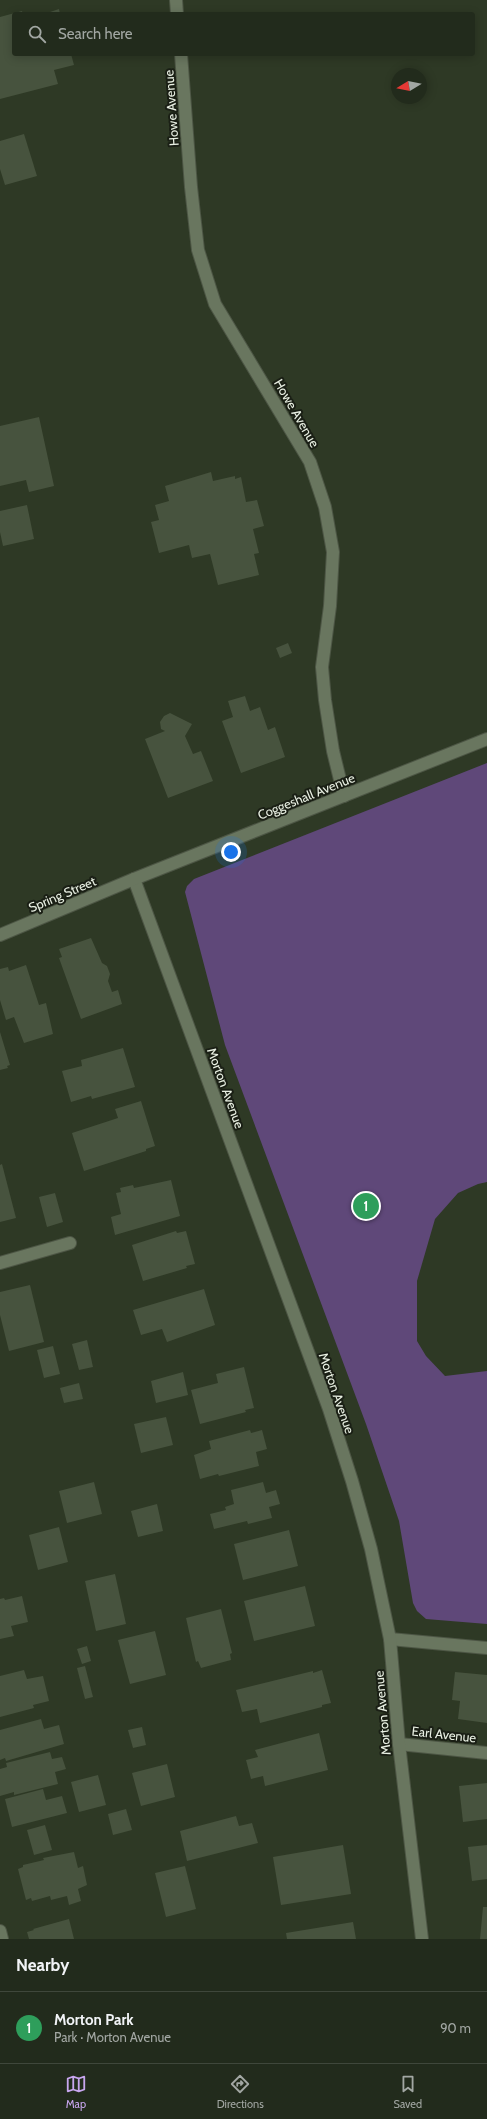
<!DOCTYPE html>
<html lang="en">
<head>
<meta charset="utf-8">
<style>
  body { margin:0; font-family:Cabin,sans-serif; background:#2e3729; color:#f1f3f6 }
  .compass { position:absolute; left:391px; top:68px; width:36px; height:36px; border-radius:50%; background:#222b1c; box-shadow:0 2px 10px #0003; rotate:260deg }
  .you { position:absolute; left:231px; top:852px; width:14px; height:14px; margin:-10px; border:3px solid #fff; border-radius:50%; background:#1a73e8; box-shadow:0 0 0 6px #1a73e833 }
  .badge { display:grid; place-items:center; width:26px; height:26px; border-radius:50%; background:#c8a6ef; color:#fff; font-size:13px; font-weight:700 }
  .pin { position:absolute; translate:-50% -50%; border:2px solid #fff; box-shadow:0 1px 4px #0006 }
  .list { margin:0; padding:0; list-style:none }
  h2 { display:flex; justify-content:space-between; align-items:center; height:52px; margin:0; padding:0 16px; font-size:17px }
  h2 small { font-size:13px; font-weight:400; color:#a2a7a3 }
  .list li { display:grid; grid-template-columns:26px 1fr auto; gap:12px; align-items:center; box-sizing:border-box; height:72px; padding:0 16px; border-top:1px solid #3f473b }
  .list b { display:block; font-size:15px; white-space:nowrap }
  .list p { margin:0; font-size:13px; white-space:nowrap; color:#a2a7a3 }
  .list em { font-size:13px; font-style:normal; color:#a2a7a3 }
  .icon { flex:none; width:22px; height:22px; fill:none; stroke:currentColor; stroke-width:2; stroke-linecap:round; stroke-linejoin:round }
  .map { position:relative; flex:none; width:487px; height:1939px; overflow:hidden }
  .search { position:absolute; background:#222b1c; box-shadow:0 2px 10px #0003; left:12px; right:12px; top:12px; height:44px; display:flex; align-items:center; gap:10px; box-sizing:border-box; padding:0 14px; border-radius:4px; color:#a2a7a3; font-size:15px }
  .sheet { height:124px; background:#222b1c }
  nav { display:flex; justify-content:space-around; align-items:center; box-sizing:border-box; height:56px; border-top:1px solid #3f473b; background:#222b1c; font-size:11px; color:#a2a7a3 }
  nav a { display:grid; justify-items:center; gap:2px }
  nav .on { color:#c8a6ef }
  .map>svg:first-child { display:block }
  .green { fill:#5f4879 }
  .building { fill:#47533e }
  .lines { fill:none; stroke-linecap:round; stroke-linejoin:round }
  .street-casing { stroke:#4d5645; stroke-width:14 }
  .secondary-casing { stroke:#4d5645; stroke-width:14 }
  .street { stroke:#69765f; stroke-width:12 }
  .secondary { stroke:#69765f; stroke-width:12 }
  .labels { text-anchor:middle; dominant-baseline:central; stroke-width:4; stroke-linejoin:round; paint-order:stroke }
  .street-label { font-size:13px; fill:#e9f0e3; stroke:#1a1f15 }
</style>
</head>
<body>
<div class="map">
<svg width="487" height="1939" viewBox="0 0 487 1939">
  <rect width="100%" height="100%" fill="#2e3925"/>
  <path class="green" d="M487,763V1182L478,1184L458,1193L435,1219L417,1281V1341L426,1356L445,1376L487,1371V1624L426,1619L417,1611L413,1603L399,1521L366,1424L225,1045L185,892L187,886L194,879Z"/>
  <g class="building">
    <path d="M59,9L60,14H44Z"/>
    <path d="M22,11L23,14H14V54H71L74,65L54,70L58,84L0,99V17Z"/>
    <path d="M24,134L37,176L5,185L0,169V141Z"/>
    <path d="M39,417L54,486L29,492L26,480L0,486V426Z"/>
    <path d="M211,472L213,481L235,476V479L241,477L246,502L257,500L264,526L253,529L259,553L254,554L259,575L218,585L210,554L192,558L189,545L159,553L151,522L159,520L155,505L169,501L165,486Z"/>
    <path d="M27,505L34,539L3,546L0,532V511Z"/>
    <path d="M288,643L292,653L280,658L276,648Z"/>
    <path d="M245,696L250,711L260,707L268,730L275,727L285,757L241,773L222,721L233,717L228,701Z"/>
    <path d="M170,713L192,724L185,736L193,754L201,751L213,781L168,798L145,739L165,731L161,729L160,722L164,716Z"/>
    <path d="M91,938L102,963L107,966L110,974L108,981L112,992L118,990L122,1004L81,1019L59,958L62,957L59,949Z"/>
    <path d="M26,965L39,1005L46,1003L53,1034L24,1043L14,1017L6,1020L0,1000V969L8,967L9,971Z"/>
    <path d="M0,1032L10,1065L7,1066L8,1068L0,1070Z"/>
    <path d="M123,1048L135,1087L92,1099L91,1096L71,1102L62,1071L82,1066L81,1060Z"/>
    <path d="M141,1101L155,1146L146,1149V1151L84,1171L72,1133L118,1118L115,1109Z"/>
    <path d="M2,1164L16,1218L0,1222V1165Z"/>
    <path d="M171,1180L180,1216L115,1235L111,1217L121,1214L116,1193L121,1192L120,1188L133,1185L134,1188Z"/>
    <path d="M55,1193L63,1222L47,1227L39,1197Z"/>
    <path d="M176,1231L177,1233L186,1231L195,1264L186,1266L187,1268L143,1281L132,1245Z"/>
    <path d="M30,1285L44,1342L9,1351L0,1315V1292Z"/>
    <path d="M204,1289L215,1325L167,1342L162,1329L141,1335L133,1310Z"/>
    <path d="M87,1340L93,1367L79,1370L72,1344Z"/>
    <path d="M53,1346L60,1374L44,1378L37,1350Z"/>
    <path d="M244,1367L254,1408L245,1410L246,1412L200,1424L191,1390L218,1383L216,1374Z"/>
    <path d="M183,1372L188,1395L156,1403L151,1381Z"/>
    <path d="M79,1383L83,1399L64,1403L60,1388Z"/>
    <path d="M166,1417L173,1445L141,1453L134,1424Z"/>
    <path d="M250,1430L251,1433L262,1430L267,1449L256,1452L259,1466L219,1476L218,1474L200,1479L194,1455L211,1449L209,1441Z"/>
    <path d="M94,1482L102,1514L67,1523L59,1491Z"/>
    <path d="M263,1482L266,1493L276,1490L280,1504L269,1507L272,1518L248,1524L247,1521L214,1529L210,1514L226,1510L225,1507L234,1504L231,1490Z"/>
    <path d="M157,1504L163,1531L138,1537L131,1511Z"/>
    <path d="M59,1527L68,1562L38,1570L29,1535Z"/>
    <path d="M289,1530L298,1566L243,1580L234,1544Z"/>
    <path d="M115,1574L126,1624L96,1631L85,1581Z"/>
    <path d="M305,1586L315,1626L254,1641L244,1601Z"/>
    <path d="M22,1596L28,1622L11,1626L14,1636L0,1639V1599L4,1598L5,1600Z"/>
    <path d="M221,1609L232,1653L230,1654L231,1660L201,1668L198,1661L196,1662L186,1618Z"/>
    <path d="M155,1631L166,1675L130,1684L118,1640Z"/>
    <path d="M87,1646L91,1661L82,1664L77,1649Z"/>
    <path d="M85,1666L93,1697L85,1699L77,1668Z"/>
    <path d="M24,1670L27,1679L43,1676L49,1701L33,1705L34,1708L0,1717V1676Z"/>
    <path d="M322,1670L331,1703L322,1705V1707L260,1723L257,1709L242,1712L236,1690L313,1671V1673Z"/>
    <path d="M455,1672L487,1675V1723L458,1719L460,1701L452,1700Z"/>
    <path d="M41,1719L44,1729L59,1725L64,1744L6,1761L5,1758L0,1760V1730Z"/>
    <path d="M142,1727L146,1745L133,1748L128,1730Z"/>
    <path d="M319,1733L328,1770L265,1786L263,1776L251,1779L246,1760L258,1757L255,1750Z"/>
    <path d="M50,1752L52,1759L62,1757L66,1769L55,1772L58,1784L14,1795V1792L0,1796V1769L7,1767L6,1763Z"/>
    <path d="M167,1764L175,1797L141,1806L132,1773Z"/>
    <path d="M98,1775L106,1805L79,1812L71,1782Z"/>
    <path d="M487,1783V1819L463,1822L459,1786Z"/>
    <path d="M43,1789L46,1800L62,1796L67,1813L12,1827L5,1799Z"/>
    <path d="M126,1809L132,1830L113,1835L108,1814Z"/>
    <path d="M236,1816L239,1826L252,1823L258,1843L187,1861L180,1831Z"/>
    <path d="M45,1825L52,1850L34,1855L27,1830Z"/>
    <path d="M343,1845L351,1894L281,1905L273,1857Z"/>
    <path d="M487,1845V1879L472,1881L468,1847Z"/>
    <path d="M74,1852L78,1868L83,1866L87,1885L78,1889L81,1901L69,1905L67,1896L51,1900L50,1896L32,1901L31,1898L26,1900L18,1869L23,1867V1865L44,1860L43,1858Z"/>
    <path d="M185,1866L196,1909L166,1917L155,1873Z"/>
    <path d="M483,1907H487V1939H480Z"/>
    <path d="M69,1919L74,1939H29L27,1932L34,1930L33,1929Z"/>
    <path d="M353,1922L356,1939H287L286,1933Z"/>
  </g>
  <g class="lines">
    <defs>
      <g id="street">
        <path d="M176,0L177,14"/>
        <path d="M181,54L191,187L198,250L215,304L310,462L325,507L333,552L330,606L322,667L325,700L333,751L344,796"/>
        <path d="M0,1263L70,1243"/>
        <path d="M390,1639L487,1648"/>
        <path d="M399,1744L487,1753"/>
        <path d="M0,1931L2,1939"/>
      </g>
      <g id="secondary">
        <path d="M134,879L329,1409L352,1481L371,1549L390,1639L399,1744L422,1939"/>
        <path d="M0,935L134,879L487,739"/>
      </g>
    </defs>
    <use href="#street" class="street-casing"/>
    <use href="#secondary" class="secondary-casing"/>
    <use href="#street" class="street"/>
    <use href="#secondary" class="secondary"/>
  </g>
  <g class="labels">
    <g class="street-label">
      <text transform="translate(171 108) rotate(-94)">Howe Avenue</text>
      <text transform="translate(297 413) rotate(60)">Howe Avenue</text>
      <text transform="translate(306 796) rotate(-22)">Coggeshall Avenue</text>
      <text transform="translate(62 894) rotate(-23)">Spring Street</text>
      <text transform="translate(226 1088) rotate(70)">Morton Avenue</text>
      <text transform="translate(337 1393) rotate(71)">Morton Avenue</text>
      <text transform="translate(382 1713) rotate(-95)">Morton Avenue</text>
      <text transform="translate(444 1734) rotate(6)">Earl Avenue</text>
    </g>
  </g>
</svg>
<svg class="compass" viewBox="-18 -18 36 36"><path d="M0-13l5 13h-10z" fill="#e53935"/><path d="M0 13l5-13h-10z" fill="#a2a7a3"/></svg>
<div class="you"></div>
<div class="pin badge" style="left:366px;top:1206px;background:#2e9e5b">1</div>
<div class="search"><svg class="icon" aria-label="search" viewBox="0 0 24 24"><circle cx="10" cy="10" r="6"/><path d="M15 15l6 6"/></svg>Search here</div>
</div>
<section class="sheet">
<h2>Nearby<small></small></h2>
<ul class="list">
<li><span class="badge" style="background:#2e9e5b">1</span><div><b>Morton Park</b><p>Park · Morton Avenue</p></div><em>90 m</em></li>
</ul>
</section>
<nav>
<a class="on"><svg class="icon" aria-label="map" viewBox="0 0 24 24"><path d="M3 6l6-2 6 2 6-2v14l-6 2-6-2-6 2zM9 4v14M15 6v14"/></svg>Map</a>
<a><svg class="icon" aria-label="directions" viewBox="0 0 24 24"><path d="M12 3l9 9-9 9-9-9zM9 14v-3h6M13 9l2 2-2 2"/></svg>Directions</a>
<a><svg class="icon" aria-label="saved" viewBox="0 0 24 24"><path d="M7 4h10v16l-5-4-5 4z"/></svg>Saved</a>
</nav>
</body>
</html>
